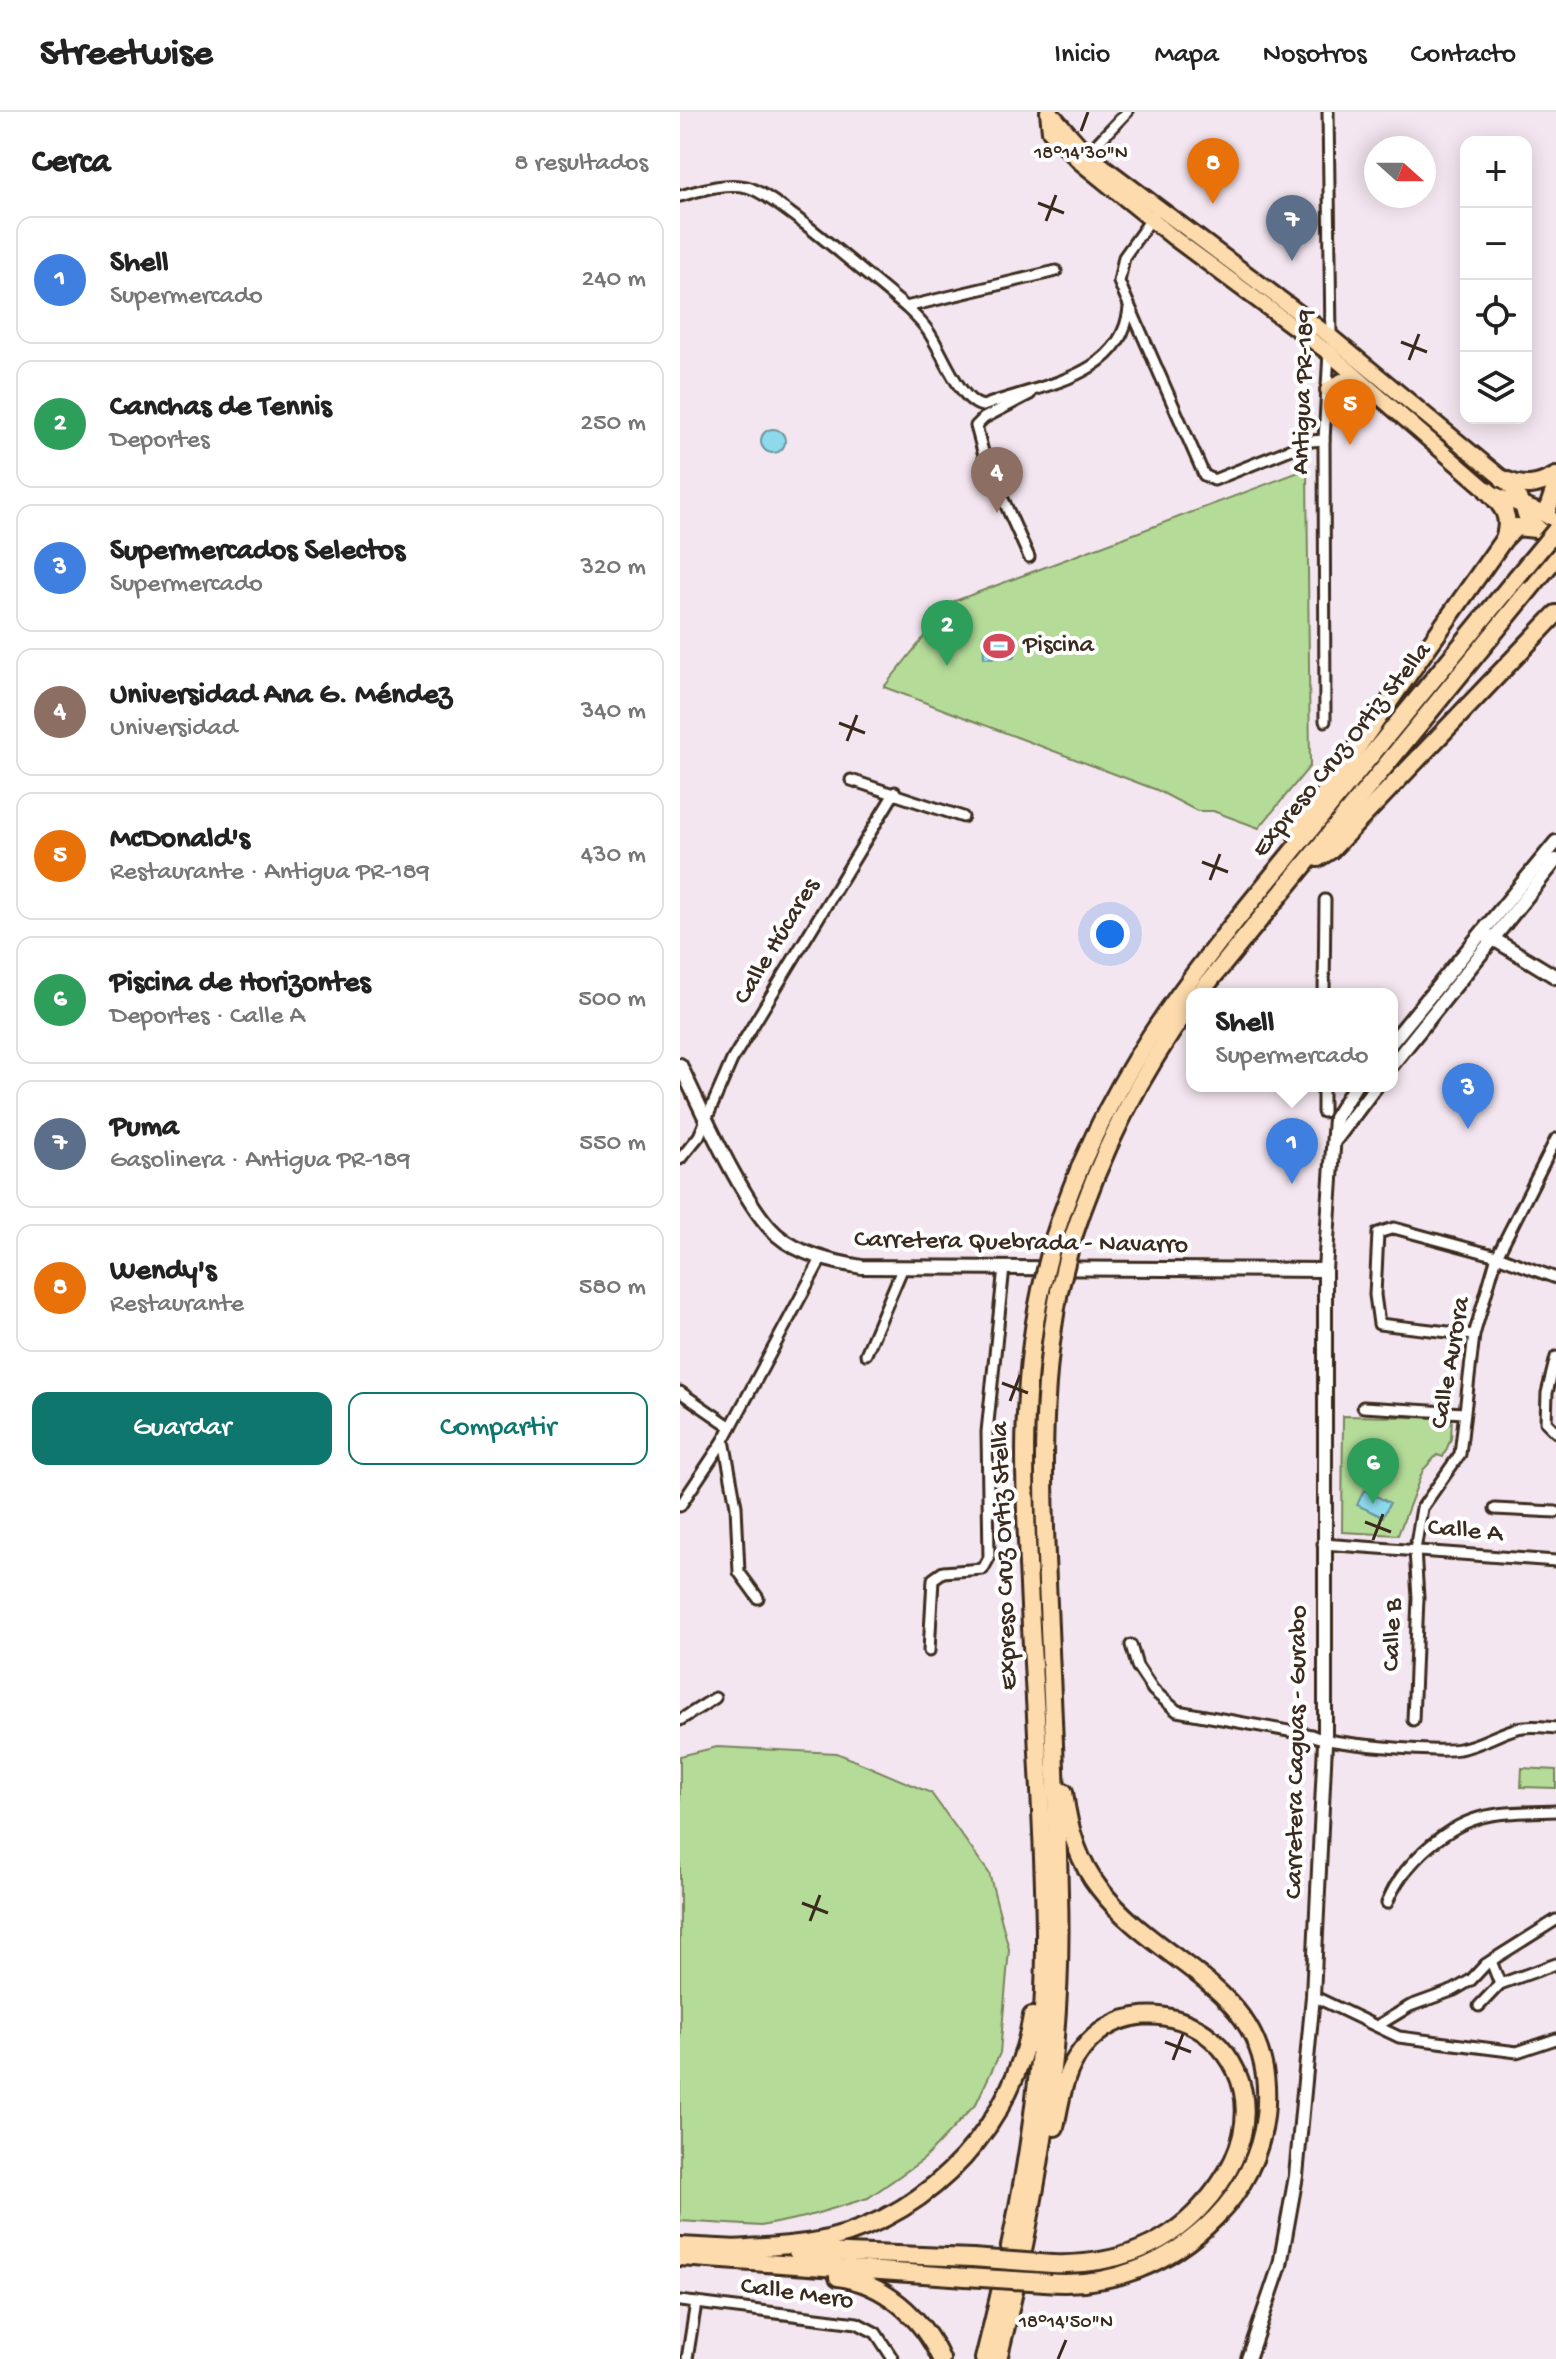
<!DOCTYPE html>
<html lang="es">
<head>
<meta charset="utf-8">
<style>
  body { margin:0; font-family:"Gochi Hand",sans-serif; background:#f2f2f2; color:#222 }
  .controls { position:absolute; right:24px; top:24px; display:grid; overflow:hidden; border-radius:16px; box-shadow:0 4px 20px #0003 }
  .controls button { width:72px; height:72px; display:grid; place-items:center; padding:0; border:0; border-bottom:2px solid #e0e0e0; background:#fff; color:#222; font:40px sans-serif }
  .compass { position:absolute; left:684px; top:24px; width:72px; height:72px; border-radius:50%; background:#fff; box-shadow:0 4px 20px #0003; rotate:111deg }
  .you { position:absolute; left:430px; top:822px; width:28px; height:28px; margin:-20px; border:6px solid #fff; border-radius:50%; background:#1a73e8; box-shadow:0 0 0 12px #1a73e833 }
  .badge { display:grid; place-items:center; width:52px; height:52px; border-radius:50%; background:#0f766e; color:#fff; font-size:26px; font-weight:700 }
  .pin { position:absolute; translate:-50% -66px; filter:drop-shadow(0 2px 4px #0008) }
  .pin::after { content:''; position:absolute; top:42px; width:28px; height:24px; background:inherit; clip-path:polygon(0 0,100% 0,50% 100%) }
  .popup { position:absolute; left:506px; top:876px; width:212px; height:104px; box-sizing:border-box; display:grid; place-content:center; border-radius:16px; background:#fff; filter:drop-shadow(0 2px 6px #0005); font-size:26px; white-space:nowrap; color:#767676 }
  .popup b { font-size:30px; color:#222 }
  .popup::after { content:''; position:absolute; left:50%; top:100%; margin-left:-16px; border:16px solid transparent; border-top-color:#fff }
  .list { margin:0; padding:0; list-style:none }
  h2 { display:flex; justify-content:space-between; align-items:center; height:104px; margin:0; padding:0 32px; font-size:34px }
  h2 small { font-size:26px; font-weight:400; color:#767676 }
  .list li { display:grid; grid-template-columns:52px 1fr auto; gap:24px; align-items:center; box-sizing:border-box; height:128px; margin:0 16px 16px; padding:0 16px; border:2px solid #e0e0e0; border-radius:16px }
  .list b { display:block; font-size:30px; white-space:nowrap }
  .list p { margin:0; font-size:26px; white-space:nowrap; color:#767676 }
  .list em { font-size:26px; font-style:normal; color:#767676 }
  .actions { display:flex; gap:16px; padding:24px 32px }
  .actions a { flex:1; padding:18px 0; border:2px solid #0f766e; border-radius:16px; text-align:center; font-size:28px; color:#0f766e }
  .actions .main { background:#0f766e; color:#fff }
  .icon { flex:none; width:44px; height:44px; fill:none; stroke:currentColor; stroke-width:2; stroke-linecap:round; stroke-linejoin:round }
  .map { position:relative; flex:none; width:876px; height:2247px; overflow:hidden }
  header { display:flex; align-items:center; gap:48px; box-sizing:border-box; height:112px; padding:0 40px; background:#fff; border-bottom:2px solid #e0e0e0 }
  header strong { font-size:38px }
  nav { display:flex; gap:44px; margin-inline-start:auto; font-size:28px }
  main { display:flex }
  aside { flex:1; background:#fff }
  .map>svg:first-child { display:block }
  .green { fill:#b4dc98; stroke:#78835b; stroke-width:2 }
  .water { fill:#8ddaed; stroke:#6c949a; stroke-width:2 }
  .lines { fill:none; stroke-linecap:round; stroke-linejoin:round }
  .street-casing { stroke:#3b2a1e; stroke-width:15 }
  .secondary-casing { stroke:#3b2a1e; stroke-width:18 }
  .primary-casing { stroke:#3b2a1e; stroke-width:20 }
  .highway-casing { stroke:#3b2a1e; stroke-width:22 }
  .street { stroke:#fff; stroke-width:9 }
  .secondary { stroke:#fff; stroke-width:12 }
  .primary { stroke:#fedbac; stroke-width:14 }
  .highway { stroke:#fedbac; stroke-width:16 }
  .highway-bridge-casing { stroke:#3b2a1e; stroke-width:22; stroke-linecap:butt }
  .highway-bridge { stroke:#fedbac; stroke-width:16 }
  .ticks { fill:none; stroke:#3b2a1e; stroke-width:3 }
  .labels { text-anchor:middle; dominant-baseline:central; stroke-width:8; stroke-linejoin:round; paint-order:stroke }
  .street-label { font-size:26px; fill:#3b2a1e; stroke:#fff }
  .poi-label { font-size:26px; fill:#3b2a1e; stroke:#fff; text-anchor:start }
  .ticks-label { font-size:20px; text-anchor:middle; fill:#3b2a1e; stroke:#fff; stroke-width:8; stroke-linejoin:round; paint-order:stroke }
</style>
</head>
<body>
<header>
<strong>Streetwise</strong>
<nav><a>Inicio</a><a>Mapa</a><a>Nosotros</a><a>Contacto</a></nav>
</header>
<main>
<aside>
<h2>Cerca<small>8 resultados</small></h2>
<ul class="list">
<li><span class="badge" style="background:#3f7fe0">1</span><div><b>Shell</b><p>Supermercado</p></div><em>240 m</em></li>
<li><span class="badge" style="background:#2e9e5b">2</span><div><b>Canchas de Tennis</b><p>Deportes</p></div><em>250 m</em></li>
<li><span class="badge" style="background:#3f7fe0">3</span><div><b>Supermercados Selectos</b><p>Supermercado</p></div><em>320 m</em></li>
<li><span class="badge" style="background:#8d6e63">4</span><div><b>Universidad Ana G. Méndez</b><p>Universidad</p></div><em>340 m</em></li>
<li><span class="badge" style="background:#e8710a">5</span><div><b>McDonald's</b><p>Restaurante · Antigua PR-189</p></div><em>430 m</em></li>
<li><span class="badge" style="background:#2e9e5b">6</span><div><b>Piscina de Horizontes</b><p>Deportes · Calle A</p></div><em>500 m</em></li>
<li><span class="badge" style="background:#5c6f8a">7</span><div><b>Puma</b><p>Gasolinera · Antigua PR-189</p></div><em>550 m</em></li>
<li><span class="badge" style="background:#e8710a">8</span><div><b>Wendy's</b><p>Restaurante</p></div><em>580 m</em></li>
</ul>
<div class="actions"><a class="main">Guardar</a><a>Compartir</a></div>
</aside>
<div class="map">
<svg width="876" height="2247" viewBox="0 0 876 2247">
  <rect width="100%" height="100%" fill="#f4e6f0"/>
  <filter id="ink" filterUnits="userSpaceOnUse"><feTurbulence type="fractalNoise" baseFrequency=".0125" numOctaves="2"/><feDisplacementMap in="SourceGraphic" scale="16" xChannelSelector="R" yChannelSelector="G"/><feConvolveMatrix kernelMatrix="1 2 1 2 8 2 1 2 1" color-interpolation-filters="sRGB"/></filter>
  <g filter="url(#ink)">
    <g class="green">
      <path d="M627,357L630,654L579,716L533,699H517L477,678L204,575L272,490Z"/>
      <path d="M663,1304L772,1306L771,1327L763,1345L757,1343L743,1358L718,1423L662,1420Z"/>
      <path d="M37,1635L157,1641L251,1681L309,1761L329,1837L320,1941L296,1992L244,2047L188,2086L125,2105L81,2114L0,2109V1644Z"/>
      <path d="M842,1656L876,1658V1676L841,1675Z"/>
    </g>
    <g class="water">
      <circle cx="93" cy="329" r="12"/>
      <path d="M335,522V545L304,546L303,523Z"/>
      <path d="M684,1378L710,1391L703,1405L677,1393Z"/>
    </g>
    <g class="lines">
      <defs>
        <g id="street">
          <path d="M648,0L651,225"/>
          <path d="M407,42L447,0"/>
          <path d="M0,84C21,78 45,70 67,75C95,82 197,172 226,195L376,159"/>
          <path d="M474,103L444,145L439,170L524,363L534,368L631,329L644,328"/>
          <path d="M226,195C234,203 242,210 248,219C262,238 279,290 303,294C357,273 442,267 449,196"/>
          <path d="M349,445L305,347L296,314L304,306L350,282"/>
          <path d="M645,609L644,328L649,240"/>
          <path d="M171,668L283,705"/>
          <path d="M644,882L645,788"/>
          <path d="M643,1000V974"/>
          <path d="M0,1047L19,1024L52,948L215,680"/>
          <path d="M794,1223L699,1212L695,1183L698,1121L714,1116L817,1144L876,1166"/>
          <path d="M186,1242L223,1155"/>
          <path d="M876,1245L867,1281L866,1310L876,1320"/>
          <path d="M0,1280L51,1315"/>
          <path d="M683,1295L784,1301"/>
          <path d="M44,1328L56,1394L59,1460L78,1486"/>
          <path d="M0,1394L44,1328L141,1147"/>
          <path d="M815,1397L876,1400"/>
          <path d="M643,1432L876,1449"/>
          <path d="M451,1533L457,1554L473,1578L497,1599L631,1623C648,1632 758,1641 779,1637C800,1634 818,1621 838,1616C850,1613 864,1615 876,1616"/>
          <path d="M249,1539L253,1467L263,1460L303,1457L309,1446L307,1320L324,1155"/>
          <path d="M0,1608L35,1586"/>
          <path d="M733,1608L738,1486L735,1438L742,1396L780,1342L794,1223L817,1144L876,1027"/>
          <path d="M707,1791C716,1769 726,1757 743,1740C788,1698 817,1701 876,1699"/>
          <path d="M811,1849L820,1872"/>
          <path d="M633,1884L719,1925L837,1940L876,1927"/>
          <path d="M799,1894L820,1872L876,1852"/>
          <path d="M697,1914L730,1894L774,1878L791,1868L806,1852L876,1808"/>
          <path d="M0,2189L177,2211L196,2221L213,2247"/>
          <path d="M7,2247L16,2191"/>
        </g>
        <g id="secondary">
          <path d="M807,823L876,865"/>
          <path d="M712,930L876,730"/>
          <path d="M0,953C20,994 64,1095 97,1123C120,1143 153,1150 182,1155L645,1158"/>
          <path d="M712,953L876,748"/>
          <path d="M656,1027L696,974"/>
          <path d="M568,2247L600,2153L616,2064L633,1884L645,1631V1158L655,1006L675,974"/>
        </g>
        <g id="primary">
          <path d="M368,0L370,19L400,50L494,126L649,241L807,378C830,393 854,393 876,410"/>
          <path d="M370,0L407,42L651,225L823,367L837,380L846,405L876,432"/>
          <path d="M648,278L662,269L684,273"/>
        </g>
        <g id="highway">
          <path d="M823,367C844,376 856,375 876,364"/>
          <path d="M807,378C823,394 832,405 824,427"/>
          <path d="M866,402L876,373"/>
          <path d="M616,722L824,427L836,415L856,417"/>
          <path d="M638,746L651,738L876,502"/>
          <path d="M519,882L876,445"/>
          <path d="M373,1129C426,960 515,858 625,724C695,638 766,552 837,465"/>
          <path d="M391,1131C419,1045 458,964 512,891"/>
          <path d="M0,2134L58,2137"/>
          <path d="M51,2137C83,2135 116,2134 148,2127C254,2101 335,2010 352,1904"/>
          <path d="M117,2139L292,2146"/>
          <path d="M0,2145L286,2165"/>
          <path d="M372,2152C428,2154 481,2138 520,2096C648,1958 468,1836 396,1946C383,1966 380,1992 375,2015"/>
          <path d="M158,2165C204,2171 242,2205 261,2247"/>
          <path d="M365,2170C430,2176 490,2152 535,2106C562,2079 581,2042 585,2004C600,1876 482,1859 419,1776C397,1748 388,1714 384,1680"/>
          <path d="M304,2247C339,2108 366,1967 365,1823C364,1706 354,1589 349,1473C344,1373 340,1276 361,1178"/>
          <path d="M318,2247C356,2094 384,1940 379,1781C377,1685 372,1588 368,1492C363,1386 359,1284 379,1179"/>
        </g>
      </defs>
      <use href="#street" class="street-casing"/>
      <use href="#secondary" class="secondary-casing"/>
      <use href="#primary" class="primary-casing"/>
      <use href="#highway" class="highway-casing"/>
      <use href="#street" class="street"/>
      <use href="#secondary" class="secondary"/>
      <use href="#primary" class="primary"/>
      <use href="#highway" class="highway"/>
      <defs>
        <g id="highway-bridge">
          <path d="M837,465L876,418"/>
          <path d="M361,1178L373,1129"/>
          <path d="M379,1179L391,1131"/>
          <path d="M292,2146L372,2152"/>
          <path d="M286,2165L365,2170"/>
        </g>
      </defs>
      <use href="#highway-bridge" class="highway-bridge-casing"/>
      <use href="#highway-bridge" class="highway-bridge"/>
    </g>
  </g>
  <path class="ticks" d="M401,19L408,0M358,91L384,101M366,109L376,83M721,230L747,240M729,248L739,222M159,611L185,621M167,629L177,603M522,750L548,760M530,768L540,742M322,1271L348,1281M330,1289L340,1263M685,1410L711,1420M693,1428L703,1402M122,1791L148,1801M130,1809L140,1783M485,1930L511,1940M493,1948L503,1922M378,2247L386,2228"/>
  <defs>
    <symbol id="stadium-bare" viewBox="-9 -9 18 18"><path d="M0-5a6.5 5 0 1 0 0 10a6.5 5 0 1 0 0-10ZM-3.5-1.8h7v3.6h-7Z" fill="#d1495b" stroke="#fff" stroke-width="2.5" paint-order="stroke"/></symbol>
  </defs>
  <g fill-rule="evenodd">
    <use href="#stadium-bare" x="297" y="512" width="44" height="44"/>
  </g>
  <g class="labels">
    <g class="street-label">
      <text transform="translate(625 280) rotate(-88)">Antigua PR-189</text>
      <text transform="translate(663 639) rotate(-51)">Expreso Cruz Ortiz Stella</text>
      <text transform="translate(98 830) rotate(-59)">Calle Húcares</text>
      <text transform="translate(341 1132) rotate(1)">Carretera Quebrada - Navarro</text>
      <text transform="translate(772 1251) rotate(-80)">Calle Aurora</text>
      <text transform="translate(785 1420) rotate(5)">Calle A</text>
      <text transform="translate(326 1444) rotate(-92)">Expreso Cruz Ortiz Stella</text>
      <text transform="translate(714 1523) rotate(-88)">Calle B</text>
      <text transform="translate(618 1640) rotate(-89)">Carretera Caguas - Gurabo</text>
      <text transform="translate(117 2183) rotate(8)">Calle Mero</text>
    </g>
    <g class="poi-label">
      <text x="343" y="534">Piscina</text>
    </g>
  </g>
  <g class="ticks-label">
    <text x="401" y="46">18°14'30"N</text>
    <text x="386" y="2215">18°14'50"N</text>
  </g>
</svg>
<div class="controls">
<button>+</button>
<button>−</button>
<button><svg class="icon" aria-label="locate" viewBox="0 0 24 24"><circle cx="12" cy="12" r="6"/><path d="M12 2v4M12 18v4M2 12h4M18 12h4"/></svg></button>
<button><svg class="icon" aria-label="layers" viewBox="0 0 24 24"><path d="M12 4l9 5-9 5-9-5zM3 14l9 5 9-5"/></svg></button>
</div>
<svg class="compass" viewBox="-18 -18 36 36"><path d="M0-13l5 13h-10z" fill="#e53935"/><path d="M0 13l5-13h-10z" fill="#767676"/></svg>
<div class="you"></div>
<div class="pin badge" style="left:612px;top:1072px;background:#3f7fe0">1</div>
<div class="popup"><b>Shell</b>Supermercado</div>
<div class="pin badge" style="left:267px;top:554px;background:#2e9e5b">2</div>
<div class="pin badge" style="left:788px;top:1017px;background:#3f7fe0">3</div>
<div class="pin badge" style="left:317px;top:401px;background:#8d6e63">4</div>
<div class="pin badge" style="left:670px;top:333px;background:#e8710a">5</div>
<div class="pin badge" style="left:693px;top:1392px;background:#2e9e5b">6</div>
<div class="pin badge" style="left:612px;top:149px;background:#5c6f8a">7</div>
<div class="pin badge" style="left:533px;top:92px;background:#e8710a">8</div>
</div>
</main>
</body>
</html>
